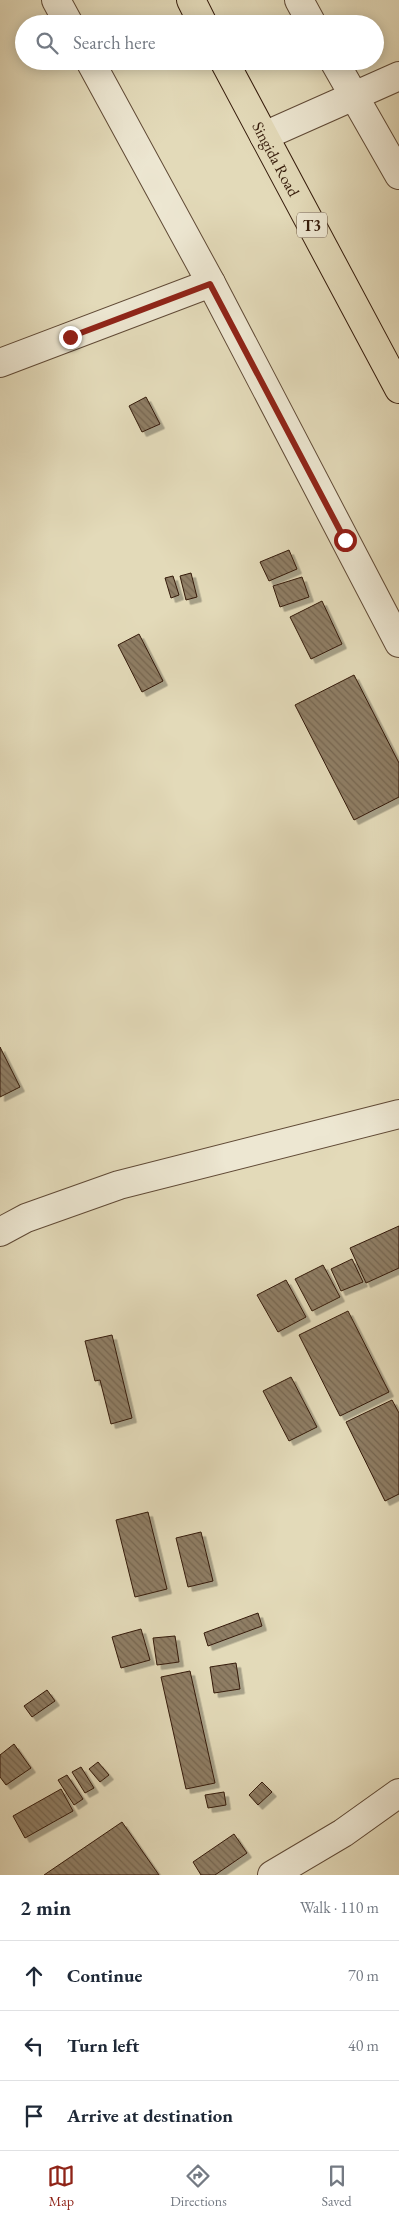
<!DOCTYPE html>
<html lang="en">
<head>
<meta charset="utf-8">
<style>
  body { margin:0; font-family:"EB Garamond",serif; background:#f6f6f7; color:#1f2937 }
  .stop { position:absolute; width:15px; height:15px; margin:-11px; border:4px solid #8f2418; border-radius:50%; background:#fff }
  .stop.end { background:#8f2418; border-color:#fff; box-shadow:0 1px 5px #0008 }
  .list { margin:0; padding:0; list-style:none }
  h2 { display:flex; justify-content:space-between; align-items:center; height:65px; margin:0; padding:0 20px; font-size:21px }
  h2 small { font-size:16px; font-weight:400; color:#747a83 }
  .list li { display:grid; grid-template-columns:32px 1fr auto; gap:15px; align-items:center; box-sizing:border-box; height:70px; padding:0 20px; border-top:1px solid #e0e1e3 }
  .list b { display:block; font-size:19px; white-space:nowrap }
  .list em { font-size:16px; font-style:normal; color:#747a83 }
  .icon { flex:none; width:28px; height:28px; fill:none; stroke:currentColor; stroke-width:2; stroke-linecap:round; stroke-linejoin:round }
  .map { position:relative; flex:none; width:399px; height:1875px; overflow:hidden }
  .search { position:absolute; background:#fff; box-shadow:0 2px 12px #0003; left:15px; right:15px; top:15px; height:55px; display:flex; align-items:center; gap:12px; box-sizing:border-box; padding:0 18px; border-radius:28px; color:#747a83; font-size:19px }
  .sheet { height:275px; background:#fff }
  nav { display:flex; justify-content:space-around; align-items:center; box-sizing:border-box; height:70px; border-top:1px solid #e0e1e3; background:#fff; font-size:14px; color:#747a83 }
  nav a { display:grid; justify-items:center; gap:2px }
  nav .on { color:#8f2418 }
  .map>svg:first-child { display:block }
  .building { fill:url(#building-back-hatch); stroke:#341a0a; filter:url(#shadow) }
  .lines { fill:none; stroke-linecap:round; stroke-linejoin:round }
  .minor-casing { stroke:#604a36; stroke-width:30 }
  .highway-casing { stroke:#341a0a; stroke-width:30 }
  .minor { stroke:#ede7d2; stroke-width:28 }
  .highway { stroke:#e3dab9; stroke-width:28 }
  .route { stroke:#8f2418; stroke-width:6 }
  .labels { text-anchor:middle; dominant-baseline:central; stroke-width:4; stroke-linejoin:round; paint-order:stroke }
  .shield { fill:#ede7d2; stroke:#6c5846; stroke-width:1 }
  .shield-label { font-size:15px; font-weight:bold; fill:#341a0a }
  .street-label { font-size:16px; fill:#341a0a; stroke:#ede7d2 }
</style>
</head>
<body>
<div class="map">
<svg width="399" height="1875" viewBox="0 0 399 1875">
  <defs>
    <pattern id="building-back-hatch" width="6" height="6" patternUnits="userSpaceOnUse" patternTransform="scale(1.25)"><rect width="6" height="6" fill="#8f7e65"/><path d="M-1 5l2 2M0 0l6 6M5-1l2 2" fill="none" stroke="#766651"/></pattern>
    <filter id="shadow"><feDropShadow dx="4.5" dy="4.5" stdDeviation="0" flood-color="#0004"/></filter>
  </defs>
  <rect width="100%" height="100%" fill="#e3dab9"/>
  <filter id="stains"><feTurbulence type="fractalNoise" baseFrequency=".004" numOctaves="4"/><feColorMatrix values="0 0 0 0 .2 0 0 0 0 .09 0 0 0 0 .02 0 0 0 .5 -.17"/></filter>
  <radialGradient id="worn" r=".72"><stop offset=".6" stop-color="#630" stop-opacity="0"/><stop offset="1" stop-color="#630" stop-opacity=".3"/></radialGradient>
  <g class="building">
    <path d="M146,397L160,424L142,432L129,406Z"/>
    <path d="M289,550L297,569L269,581L260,562Z"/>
    <path d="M191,573L197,597L186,600L180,576Z"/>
    <path d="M173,576L179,595L171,598L165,578Z"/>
    <path d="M302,577L309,597L280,607L273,586Z"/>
    <path d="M322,601L342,644L311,659L290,617Z"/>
    <path d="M139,634L163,681L142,692L118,645Z"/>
    <path d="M354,675L399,763V797L354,820L295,705Z"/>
    <path d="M0,1047L20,1087L0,1097Z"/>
    <path d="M399,1226V1268L366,1283L350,1248Z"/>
    <path d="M352,1259L363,1282L341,1291L331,1269Z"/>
    <path d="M323,1265L340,1297L312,1311L295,1279Z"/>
    <path d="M286,1280L306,1317L278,1332L257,1295Z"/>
    <path d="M348,1311L389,1392L340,1416L299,1335Z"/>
    <path d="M112,1335L132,1418L111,1424L100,1380L95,1381L85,1341Z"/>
    <path d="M291,1377L317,1427L289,1441L263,1391Z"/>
    <path d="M392,1400L399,1413V1494L385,1501L346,1422Z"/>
    <path d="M148,1512L167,1589L135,1597L116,1520Z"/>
    <path d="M201,1532L213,1581L188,1587L176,1538Z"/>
    <path d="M258,1613L262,1626L208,1646L204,1633Z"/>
    <path d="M141,1629L150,1660L121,1668L112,1637Z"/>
    <path d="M175,1636L179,1662L157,1665L153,1638Z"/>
    <path d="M236,1663L240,1689L214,1693L210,1667Z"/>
    <path d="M190,1671L215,1783L186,1789L161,1677Z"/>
    <path d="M47,1690L55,1701L32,1717L24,1706Z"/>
    <path d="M14,1744L31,1768L6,1785L0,1777V1755Z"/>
    <path d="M98,1762L109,1775L100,1782L89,1769Z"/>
    <path d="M81,1767L94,1788L85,1793L72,1772Z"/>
    <path d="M67,1775L83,1799L74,1805L58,1780Z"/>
    <path d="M262,1782L272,1792L258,1805L249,1795Z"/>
    <path d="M61,1789L73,1811L25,1838L13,1816Z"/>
    <path d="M224,1792L226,1805L208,1808L205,1795Z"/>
    <path d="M122,1822L159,1875H44Z"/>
    <path d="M234,1834L247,1853L215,1875H201L193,1862Z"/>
  </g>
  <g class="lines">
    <defs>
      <g id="minor">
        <path d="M56,0L69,24"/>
        <path d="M299,0L312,24"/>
        <path d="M90,61L211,283L399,643"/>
        <path d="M334,61L399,175"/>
        <path d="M264,136L399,76"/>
        <path d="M0,363L211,283"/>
        <path d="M0,1232L26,1218L119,1185L399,1114"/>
        <path d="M272,1875L343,1833L399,1793"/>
      </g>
      <g id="highway">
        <path d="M191,0L203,24"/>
        <path id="s1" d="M224,61L399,389"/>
      </g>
    </defs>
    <use href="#minor" class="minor-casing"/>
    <use href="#highway" class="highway-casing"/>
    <use href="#minor" class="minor"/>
    <use href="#highway" class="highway"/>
  </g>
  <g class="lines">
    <path class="route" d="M70,337L210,284L345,540"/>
  </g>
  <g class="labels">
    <rect class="shield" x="297" y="212.5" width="30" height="25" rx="4"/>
    <g class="shield-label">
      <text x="312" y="225">T3</text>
    </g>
    <g class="street-label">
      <text stroke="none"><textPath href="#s1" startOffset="111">Singida Road</textPath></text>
    </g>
  </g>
  <rect width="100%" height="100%" filter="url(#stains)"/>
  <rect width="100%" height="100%" fill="url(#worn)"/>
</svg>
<div class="stop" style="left:345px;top:540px"></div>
<div class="stop end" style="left:70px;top:337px"></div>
<div class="search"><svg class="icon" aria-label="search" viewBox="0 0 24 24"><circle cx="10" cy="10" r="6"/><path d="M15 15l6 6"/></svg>Search here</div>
</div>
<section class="sheet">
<h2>2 min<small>Walk · 110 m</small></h2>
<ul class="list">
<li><svg class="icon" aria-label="ahead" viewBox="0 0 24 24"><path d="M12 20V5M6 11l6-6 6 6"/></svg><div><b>Continue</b></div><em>70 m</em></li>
<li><svg class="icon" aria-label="left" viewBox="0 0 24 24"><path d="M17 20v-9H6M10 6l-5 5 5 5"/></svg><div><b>Turn left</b></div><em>40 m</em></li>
<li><svg class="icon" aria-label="arrive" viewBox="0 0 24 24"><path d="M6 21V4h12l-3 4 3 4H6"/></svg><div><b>Arrive at destination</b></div></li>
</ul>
</section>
<nav>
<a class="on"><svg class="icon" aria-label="map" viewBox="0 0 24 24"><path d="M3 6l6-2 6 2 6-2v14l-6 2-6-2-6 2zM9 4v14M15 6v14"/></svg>Map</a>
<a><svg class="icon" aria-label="directions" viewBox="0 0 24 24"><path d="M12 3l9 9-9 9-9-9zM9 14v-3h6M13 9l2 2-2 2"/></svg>Directions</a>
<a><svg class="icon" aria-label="saved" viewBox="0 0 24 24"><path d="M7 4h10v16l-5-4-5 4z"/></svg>Saved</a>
</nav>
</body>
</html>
